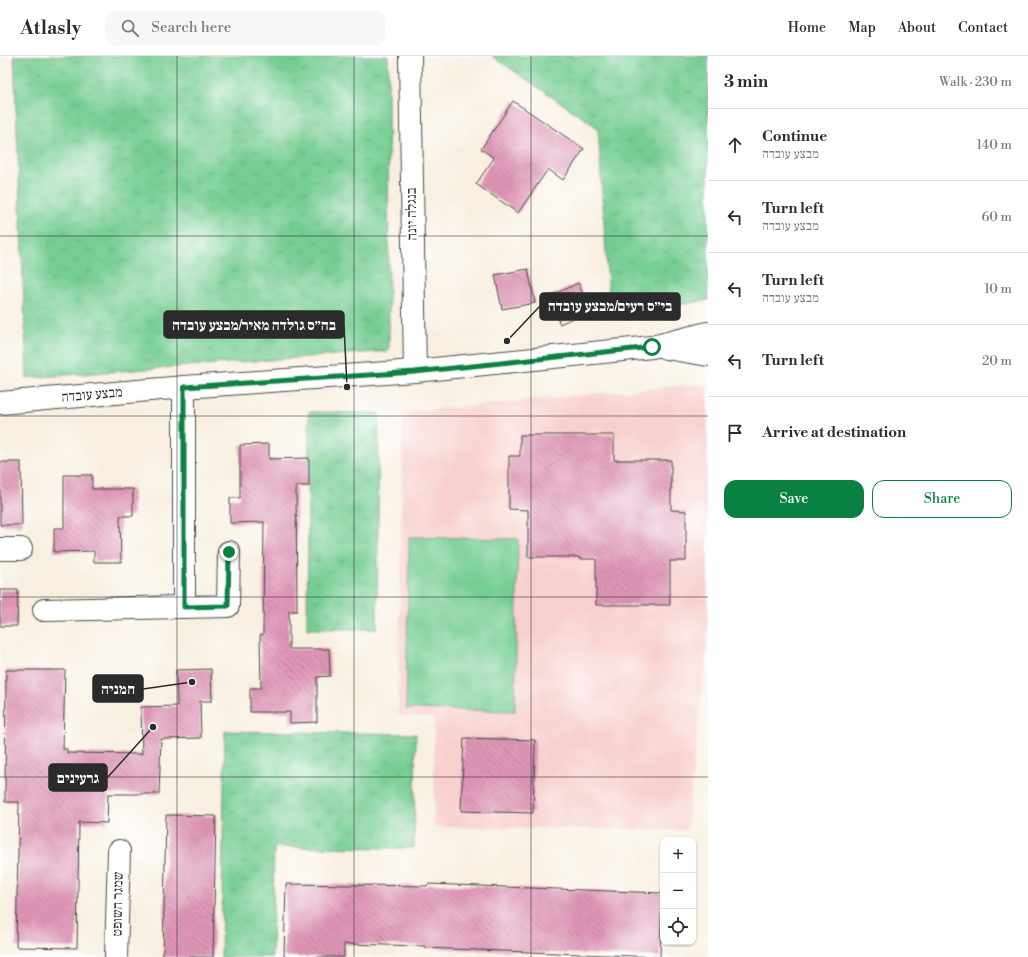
<!DOCTYPE html>
<html lang="en">
<head>
<meta charset="utf-8">
<style>
  body { margin:0; font-family:"Libre Bodoni","Frank Ruhl Libre",serif; background:#f7f7f7; color:#2b2b33 }
  .controls { position:absolute; right:12px; bottom:12px; display:grid; overflow:hidden; border-radius:8px; box-shadow:0 1px 3px #0004 }
  .controls button { width:36px; height:36px; display:grid; place-items:center; padding:0; border:0; border-bottom:1px solid #e1e1e2; background:#fff; color:#2b2b33; font:20px sans-serif }
  .stop { position:absolute; width:12px; height:12px; margin:-9px; border:3px solid #0b8043; border-radius:50%; background:#fff }
  .stop.end { background:#0b8043; border-color:#fff; box-shadow:0 1px 4px #0008 }
  .list { margin:0; padding:0; list-style:none }
  h2 { display:flex; justify-content:space-between; align-items:center; height:52px; margin:0; padding:0 16px; font-size:17px }
  h2 small { font-size:13px; font-weight:400; color:#7c7c81 }
  .list li { display:grid; grid-template-columns:26px 1fr auto; gap:12px; align-items:center; box-sizing:border-box; height:72px; padding:0 16px; border-top:1px solid #e1e1e2 }
  .list b { display:block; font-size:15px; white-space:nowrap }
  .list p { margin:0; font-size:13px; white-space:nowrap; color:#7c7c81 }
  .list em { font-size:13px; font-style:normal; color:#7c7c81 }
  .actions { display:flex; gap:8px; padding:12px 16px }
  .actions a { flex:1; padding:9px 0; border:1px solid #0b8043; border-radius:12px; text-align:center; font-size:14px; color:#0b8043 }
  .actions .main { background:#0b8043; color:#fff }
  .icon { flex:none; width:22px; height:22px; fill:none; stroke:currentColor; stroke-width:2; stroke-linecap:round; stroke-linejoin:round }
  .map { position:relative; flex:none; width:708px; height:901px; overflow:hidden }
  header { display:flex; align-items:center; gap:24px; box-sizing:border-box; height:56px; padding:0 20px; background:#fff; border-bottom:1px solid #e1e1e2 }
  header strong { font-size:19px }
  nav { display:flex; gap:22px; margin-inline-start:auto; font-size:14px }
  .search { width:280px; height:36px; background:#f7f7f7; display:flex; align-items:center; gap:10px; box-sizing:border-box; padding:0 14px; border-radius:12px; color:#7c7c81; font-size:15px }
  main { display:flex }
  aside { flex:1; background:#fff }
  .map>svg:first-child { display:block }
  .built { fill:#f7d0ce }
  .grass { fill:url(#grass-tufts); stroke:#507c5f }
  .garden { fill:#76cd93; stroke:#507c5f }
  .building { fill:url(#building-back-hatch) }
  .lines { fill:none; stroke-linecap:round; stroke-linejoin:round }
  .minor-casing { stroke:#4a4846; stroke-width:24 }
  .minor { stroke:#fff; stroke-width:22 }
  .route { stroke:#0b8043; stroke-width:5 }
  .grid { fill:none; stroke:#2b2b2b; stroke-width:1; stroke-opacity:0.55 }
  .labels { text-anchor:middle; dominant-baseline:central; stroke-width:4; stroke-linejoin:round; paint-order:stroke }
  .street-label { font-size:14px; fill:#2b2b2b; stroke:#fff }
  .leader { fill:none; stroke:#2b2b2b; stroke-width:1.5 }
  .callout-dot { fill:#2b2b2b; stroke:#fff; stroke-width:1.5 }
  .callout { fill:#2b2b2b; stroke:#2b2b2b; stroke-width:1.5 }
  .callout-label { font-size:15px; text-anchor:middle; font-weight:bold; fill:#fff }
</style>
</head>
<body>
<header>
<strong>Atlasly</strong>
<div class="search"><svg class="icon" aria-label="search" viewBox="0 0 24 24"><circle cx="10" cy="10" r="6"/><path d="M15 15l6 6"/></svg>Search here</div>
<nav><a>Home</a><a>Map</a><a>About</a><a>Contact</a></nav>
</header>
<main>
<div class="map">
<svg width="708" height="901" viewBox="0 0 708 901">
  <defs>
    <pattern id="grass-tufts" width="24" height="20" patternUnits="userSpaceOnUse"><rect width="24" height="20" fill="#76cd93"/><path d="M3 7l-1-3M5 7V3M7 7l1-3M15 17l-1-3M17 17v-4M19 17l1-3" fill="none" stroke="#66b07f"/></pattern>
    <pattern id="building-back-hatch" width="6" height="6" patternUnits="userSpaceOnUse"><rect width="6" height="6" fill="#e096b7"/><path d="M-1 5l2 2M0 0l6 6M5-1l2 2" fill="none" stroke="#b67b95"/></pattern>
  </defs>
  <rect width="100%" height="100%" fill="#fff"/>
  <filter id="ink" filterUnits="userSpaceOnUse"><feTurbulence type="fractalNoise" baseFrequency=".025" numOctaves="2"/><feDisplacementMap in="SourceGraphic" scale="8" xChannelSelector="R" yChannelSelector="G"/><feConvolveMatrix kernelMatrix="1 2 1 2 8 2 1 2 1" color-interpolation-filters="sRGB"/></filter>
  <filter id="wash" filterUnits="userSpaceOnUse"><feTurbulence type="fractalNoise" baseFrequency=".012" numOctaves="4" result="noise"/><feDisplacementMap in="SourceGraphic" scale="16" xChannelSelector="R" yChannelSelector="G"/><feGaussianBlur stdDeviation="0.9" result="paint"/><feColorMatrix in="noise" values="0 0 0 0 0 0 0 0 0 0 0 0 0 0 0 0 0 1.4 0 .05"/><feComposite in="paint" operator="in"/></filter>
  <g filter="url(#wash)">
    <rect width="100%" height="100%" fill="#f8efe0"/>
    <path class="built" d="M700,328L708,330V576L687,774L434,771V662L398,659L403,356Z"/>
    <g class="grass">
      <path d="M14,0H388L389,295L27,322Z"/>
      <path d="M492,0H708V244L610,260L598,72Z"/>
      <path d="M309,356L379,357L377,573H307Z"/>
      <path d="M225,675L416,678L414,792L274,791L272,901H221Z"/>
    </g>
    <path class="garden" d="M409,481L518,483L515,655L406,653Z"/>
    <g id="blocks">
      <g class="building">
        <path d="M513,45L584,93L563,124L548,113L518,157L476,128L494,102L481,93Z"/>
        <path d="M528,213L535,247L502,253L495,219Z"/>
        <path d="M578,227L590,254L560,268L548,241Z"/>
        <path d="M520,379H614V404H671V454L686,455V505H670V549H596V503H579V501H528V454L509,453V400H520Z"/>
        <path d="M269,388V403L309,402V430H296L297,555H289V593H329L330,620L317,621V666L290,667V656H250V632H261L260,579H263L264,466L230,467V442H240V389Z"/>
        <path d="M0,406H21L22,469H0Z"/>
        <path d="M64,419H92V433H133V460H120L121,506H94V495L54,496V472H64Z"/>
        <path d="M0,534H18L17,570H0Z"/>
        <path d="M211,613L212,645H200L201,682L161,683L159,738H108L107,767L79,766L77,892L16,891L19,746H5L6,614H65L63,693H67V697L142,698L141,651L177,650L176,614Z"/>
        <path d="M464,682L535,684L533,757L461,755Z"/>
        <path d="M166,759L216,760L213,901H163Z"/>
        <path d="M286,828L427,830L428,828L662,837L660,901L425,892V890L344,888V901H284Z"/>
      </g>
    </g>
  </g>
  <g filter="url(#ink)">
    <use href="#blocks" fill-opacity="0" stroke="#4a4846" stroke-width="1"/>
    <g class="lines">
      <defs>
        <g id="minor">
          <path d="M410,0L415,315"/>
          <path d="M666,292L708,299"/>
          <path d="M0,347L184,331L415,315L652,291L708,277"/>
          <path d="M0,493H21"/>
          <path d="M184,551V331"/>
          <path d="M44,554L228,550L229,496"/>
          <path d="M116,901L119,795"/>
        </g>
      </defs>
      <use href="#minor" class="minor-casing"/>
      <use href="#minor" class="minor"/>
    </g>
  </g>
  <g class="lines" filter="url(#ink)">
    <path class="route" d="M229,496L228,550L184,551V331L415,316L652,291"/>
  </g>
  <path class="grid" d="M177,0V901M354,0V901M531,0V901M0,180H708M0,360H708M0,541H708M0,721H708"/>
  <g class="labels">
    <g class="street-label">
      <text transform="translate(412 158) rotate(-91)">בנגלה יונה</text>
      <text transform="translate(92 339) rotate(-5)">מבצע עובדה</text>
      <text transform="translate(118 848) rotate(-89)">שמגר השופט</text>
    </g>
  </g>
  <path class="leader" d="M507 285L540 250M347 331L344 269M192 626L143 633M153 671L107 722"/>
  <g class="callout-dot">
    <circle cx="507" cy="285" r="4"/>
    <circle cx="347" cy="331" r="4"/>
    <circle cx="192" cy="626" r="4"/>
    <circle cx="153" cy="671" r="4"/>
  </g>
  <g class="callout">
    <rect x="540" y="237" width="140" height="27" rx="4"/>
    <rect x="164" y="255" width="180" height="27" rx="4"/>
    <rect x="93" y="619" width="50" height="27" rx="4"/>
    <rect x="49" y="708" width="58" height="27" rx="4"/>
  </g>
  <g class="callout-label">
    <text x="610" y="255">בי״ס רעים/מבצע עובדה</text>
    <text x="254" y="274">בה״ס גולדה מאיר/מבצע עובדה</text>
    <text x="118" y="638">חמניה</text>
    <text x="78" y="727">גרעינים</text>
  </g>
</svg>
<div class="controls">
<button>+</button>
<button>−</button>
<button><svg class="icon" aria-label="locate" viewBox="0 0 24 24"><circle cx="12" cy="12" r="6"/><path d="M12 2v4M12 18v4M2 12h4M18 12h4"/></svg></button>
</div>
<div class="stop" style="left:652px;top:291px"></div>
<div class="stop end" style="left:229px;top:496px"></div>
</div>
<aside>
<h2>3 min<small>Walk · 230 m</small></h2>
<ul class="list">
<li><svg class="icon" aria-label="ahead" viewBox="0 0 24 24"><path d="M12 20V5M6 11l6-6 6 6"/></svg><div><b>Continue</b><p>מבצע עובדה</p></div><em>140 m</em></li>
<li><svg class="icon" aria-label="left" viewBox="0 0 24 24"><path d="M17 20v-9H6M10 6l-5 5 5 5"/></svg><div><b>Turn left</b><p>מבצע עובדה</p></div><em>60 m</em></li>
<li><svg class="icon" aria-label="left" viewBox="0 0 24 24"><path d="M17 20v-9H6M10 6l-5 5 5 5"/></svg><div><b>Turn left</b><p>מבצע עובדה</p></div><em>10 m</em></li>
<li><svg class="icon" aria-label="left" viewBox="0 0 24 24"><path d="M17 20v-9H6M10 6l-5 5 5 5"/></svg><div><b>Turn left</b></div><em>20 m</em></li>
<li><svg class="icon" aria-label="arrive" viewBox="0 0 24 24"><path d="M6 21V4h12l-3 4 3 4H6"/></svg><div><b>Arrive at destination</b></div></li>
</ul>
<div class="actions"><a class="main">Save</a><a>Share</a></div>
</aside>
</main>
</body>
</html>
